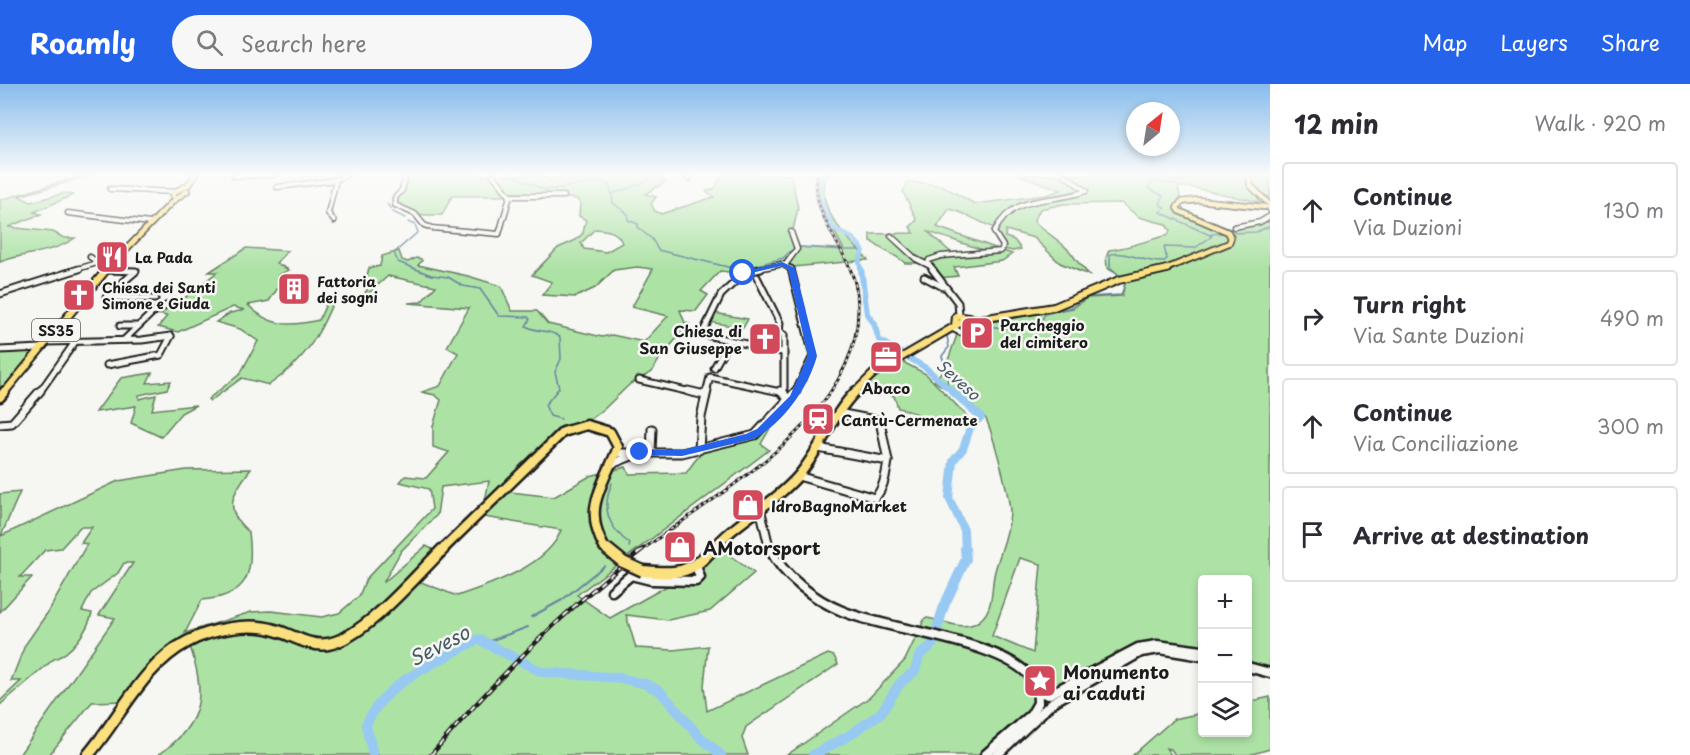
<!DOCTYPE html>
<html lang="en">
<head>
<meta charset="utf-8">
<style>
  body { margin:0; font-family:"Playpen Sans",sans-serif; background:#f7f7f7; color:#2b2b33 }
  .controls { position:absolute; right:18px; bottom:18px; display:grid; overflow:hidden; border-radius:6px; box-shadow:0 3px 9px #0003 }
  .controls button { width:54px; height:54px; display:grid; place-items:center; padding:0; border:0; border-bottom:2px solid #e1e1e2; background:#fff; color:#2b2b33; font:30px sans-serif }
  .compass { position:absolute; left:1126px; top:18px; width:54px; height:54px; border-radius:50%; background:#fff; box-shadow:0 3px 9px #0003; rotate:30deg }
  .stop { position:absolute; width:18px; height:18px; margin:-14px; border:4px solid #2563eb; border-radius:50%; background:#fff }
  .stop.end { background:#2563eb; border-color:#fff; box-shadow:0 2px 6px #0008 }
  .list { margin:0; padding:0; list-style:none }
  h2 { display:flex; justify-content:space-between; align-items:center; height:78px; margin:0; padding:0 24px; font-size:26px }
  h2 small { font-size:20px; font-weight:400; color:#7c7c81 }
  .list li { display:grid; grid-template-columns:39px 1fr auto; gap:18px; align-items:center; box-sizing:border-box; height:96px; margin:0 12px 12px; padding:0 12px; border:2px solid #e1e1e2; border-radius:6px }
  .list b { display:block; font-size:22px; white-space:nowrap }
  .list p { margin:0; font-size:20px; white-space:nowrap; color:#7c7c81 }
  .list em { font-size:20px; font-style:normal; color:#7c7c81 }
  .icon { flex:none; width:33px; height:33px; fill:none; stroke:currentColor; stroke-width:2; stroke-linecap:round; stroke-linejoin:round }
  .map { position:relative; flex:none; width:1270px; height:671px; overflow:hidden }
  header { display:flex; align-items:center; gap:36px; box-sizing:border-box; height:84px; padding:0 30px; background:#2563eb; color:#fff }
  header strong { font-size:28px }
  nav { display:flex; gap:33px; margin-inline-start:auto; font-size:21px }
  .search { width:420px; height:54px; background:#f7f7f7; display:flex; align-items:center; gap:15px; box-sizing:border-box; padding:0 21px; border-radius:33px; color:#7c7c81; font-size:22px }
  main { display:flex }
  aside { flex:1; background:#fff }
  .map>svg:first-child { display:block }
  .green { fill:#ade2a5; stroke:#647f60; stroke-width:1.5; fill-rule:evenodd }
  .lines { fill:none; stroke-linecap:round; stroke-linejoin:round }
  .stream-far1 { stroke:#66849d; stroke-width:1.5 }
  .stream { stroke:#66849d; stroke-width:2 }
  .river-far3 { stroke:#97c9f3; stroke-width:4.5 }
  .river-far2 { stroke:#97c9f3; stroke-width:6 }
  .river-far1 { stroke:#97c9f3; stroke-width:8 }
  .river { stroke:#97c9f3; stroke-width:10 }
  .minor-far3-casing { stroke:#1c1c1c; stroke-width:7 }
  .minor-far2-casing { stroke:#1c1c1c; stroke-width:9 }
  .minor-far1-casing { stroke:#1c1c1c; stroke-width:11 }
  .minor-casing { stroke:#1c1c1c; stroke-width:13 }
  .major-far3-casing { stroke:#1c1c1c; stroke-width:8 }
  .major-far2-casing { stroke:#1c1c1c; stroke-width:10 }
  .major-far1-casing { stroke:#1c1c1c; stroke-width:13 }
  .major-casing { stroke:#1c1c1c; stroke-width:15 }
  .minor-far3 { stroke:#f6f6f2; stroke-width:4 }
  .minor-far2 { stroke:#f6f6f2; stroke-width:5 }
  .minor-far1 { stroke:#f6f6f2; stroke-width:7 }
  .minor { stroke:#f6f6f2; stroke-width:8 }
  .major-far3 { stroke:#fbe080; stroke-width:4.5 }
  .major-far2 { stroke:#fbe080; stroke-width:6 }
  .major-far1 { stroke:#fbe080; stroke-width:8 }
  .major { stroke:#fbe080; stroke-width:10 }
  .rail-far1-casing { stroke:#1c1c1c; stroke-width:3 }
  .rail-casing { stroke:#1c1c1c; stroke-width:4.5 }
  .rail-far1 { stroke:#f6f6f2; stroke-width:1.5; stroke-dasharray:3; stroke-linecap:butt }
  .rail { stroke:#f6f6f2; stroke-width:2; stroke-dasharray:6; stroke-linecap:butt }
  .major-bridge-far1-casing { stroke:#1c1c1c; stroke-width:13; stroke-linecap:butt }
  .major-bridge-casing { stroke:#1c1c1c; stroke-width:15; stroke-linecap:butt }
  .major-bridge-far1 { stroke:#fbe080; stroke-width:8 }
  .major-bridge { stroke:#fbe080; stroke-width:10 }
  .route { fill:#2563eb }
  .labels { text-anchor:middle; dominant-baseline:central; stroke-width:5; stroke-linejoin:round; paint-order:stroke }
  .far-poi-label { font-size:14px; font-weight:bold; fill:#1c1c1c; stroke:#f6f6f2; text-anchor:start }
  .shield { fill:#f6f6f2; stroke:#5d5d5c; stroke-width:1.5 }
  .shield-label { font-size:14px; font-weight:bold; fill:#1c1c1c }
  .poi-label { font-size:15px; font-weight:bold; fill:#1c1c1c; stroke:#f6f6f2; text-anchor:start }
  .water-label { font-size:16px; font-style:italic; fill:#475967; stroke:#f6f6f2 }
  .near-poi-label { font-size:18px; font-weight:bold; fill:#1c1c1c; stroke:#f6f6f2; text-anchor:start }
  .near-water-label { font-size:20px; font-style:italic; fill:#475967; stroke:#f6f6f2 }
</style>
</head>
<body>
<header>
<strong>Roamly</strong>
<div class="search"><svg class="icon" aria-label="search" viewBox="0 0 24 24"><circle cx="10" cy="10" r="6"/><path d="M15 15l6 6"/></svg>Search here</div>
<nav><a>Map</a><a>Layers</a><a>Share</a></nav>
</header>
<main>
<div class="map">
<svg width="1270" height="671" viewBox="0 0 1270 671">
  <rect width="100%" height="100%" fill="#f6f6f2"/>
  <filter id="ink" filterUnits="userSpaceOnUse"><feTurbulence type="fractalNoise" baseFrequency=".0167" numOctaves="2"/><feDisplacementMap in="SourceGraphic" scale="12" xChannelSelector="R" yChannelSelector="G"/><feConvolveMatrix kernelMatrix="1 2 1 2 8 2 1 2 1" color-interpolation-filters="sRGB"/></filter>
  <g filter="url(#ink)">
    <g class="green">
      <path d="M84,91H92L19,112L31,118L65,109L73,111L34,128L41,130L8,143L53,148L64,154H75C54,169 24,169 0,178V116Z"/>
      <path d="M537,91L550,96L571,91H625L622,94L625,95L635,91H664L661,96L665,98L645,110L656,113L651,120L655,127L661,130L714,113L706,107L714,105L721,94L729,91H791L798,124L791,155L797,163L844,166C831,138 814,125 820,91H830L826,93C825,99 823,106 824,112C828,137 852,158 868,176L793,183L788,178L737,189L720,187L701,207L708,211L696,227L680,226L685,239L689,240L660,274L652,288L630,300L603,326L584,340L572,343L501,407L554,413L590,392L626,383L629,390L686,389L702,367C740,359 749,362 776,333L782,334H776L761,360L769,366L577,511L610,534L669,501L718,463L754,489L710,527L668,536L626,531L636,564L673,566L708,562L704,602L707,627L828,570L834,572L838,580L746,643L742,654L748,671H158C207,638 206,605 187,554L158,571L123,617L92,618L49,671H19L115,534L99,531L133,479H124L118,489L91,509L82,527L92,529C88,546 71,570 54,575L0,621V617L21,597H11L25,561L48,528L87,460L81,459L92,443H80L61,464L45,466L20,493H32L0,528V410L20,408L1,452L118,397L186,386L251,385C232,409 222,426 249,448C254,489 249,512 202,516L185,549L251,528L271,527L322,533L339,529L359,512L366,495L432,425L429,405L400,398L405,392L426,394L449,368L433,363V342L441,316L435,311L422,308L440,302L458,269L447,263L469,224L408,219L421,218L436,202L388,192L369,209H365L370,201L365,199L369,184L380,182L382,172L399,167L402,176L408,178L416,174L421,175L422,177L418,181L468,192L501,202L512,227H537L548,240L602,253L612,251L644,258L668,232L632,223L653,185L637,183L614,186L595,204L576,213L542,211L552,198L532,191L558,164L576,156L583,149L586,136L579,132L580,119L577,115L506,108L508,112H452L442,131C424,131 408,132 395,118L409,91ZM595,145C608,146 618,147 622,159L606,168L584,165L581,159ZM489,397L485,417L472,431L561,446C549,481 490,501 457,512L413,495L440,469L426,462L383,499L401,467L437,431L441,403Z"/>
      <path d="M1019,91H1157L1175,97L1190,91H1270V113L1256,109L1260,118L1190,103H1178L1181,118L1177,124C1219,144 1223,152 1270,137V589L1248,583V496H1202V567L1157,561L1048,611L1031,631L985,671H787L870,613L905,576L925,534C940,535 960,546 974,540C996,529 990,506 995,487C1000,468 1009,450 1010,429C1010,413 993,350 986,335C980,324 946,305 934,297L946,282L958,248L965,242L1073,224L1087,214L1122,212L1126,195L1107,184L1106,174L1109,166C1129,164 1148,156 1168,151L1170,146L1165,140L1139,133L1121,119L1064,120L1040,125L1034,137C1045,149 1062,157 1072,170C1078,179 1083,185 1091,192L1060,179L1034,154L1006,146L1005,153L1014,156L1021,165L1013,167L1004,165L995,144C978,138 967,129 949,125L937,143L1012,170L1002,177L954,183L958,192L938,194L928,179H905C894,169 881,167 870,156V150L914,149L910,143L917,136L903,108L908,98L941,101L975,120L1046,111L1061,106ZM928,148H929L992,169L955,172ZM1020,474L1041,480L1033,569L992,552Z"/>
      <path d="M246,164L288,167L276,179L289,186L279,191L278,204L269,217L248,221C270,243 289,243 319,236L329,213H335C319,253 305,276 269,301L242,294L210,317L208,315L240,290L258,257L240,245L216,238L230,229L245,226L233,223L178,248L158,243L167,232L152,229L182,216L217,188H209Z"/>
      <path d="M714,229L748,235L743,244L709,238Z"/>
      <path d="M36,266L0,309V270L3,267Z"/>
      <path d="M899,276L926,290L967,332L957,344L917,338L918,330L898,324L894,312L868,300Z"/>
      <path d="M152,289L147,299L171,297L167,305L139,311V315L156,311L152,326L196,321L181,329L161,353L131,339L136,322L96,328L121,294Z"/>
      <path d="M1270,613V665L1249,671H1175L1171,665L1166,664L1171,671H1133L1174,635L1202,629V648H1248V618Z"/>
    </g>
    <g class="lines">
      <g class="stream-far1">
        <path d="M512,91L545,106L602,98L609,101L612,110L643,99L653,91"/>
        <path d="M612,110L613,119L628,130V136L638,140V144L652,155L658,166L740,186L783,174L795,163"/>
        <path d="M387,120L393,128L405,134"/>
        <path d="M408,138L415,141L418,148L394,169L398,178L431,191L448,193L463,202L480,205L499,232L528,233L530,235L526,242C537,249 550,245 560,253L561,275L555,288L559,304L545,321L550,332L561,335"/>
        <path d="M1232,149L1256,148L1270,142"/>
        <path d="M1211,150L1224,149"/>
        <path d="M800,163L838,165"/>
        <path d="M846,166H863"/>
        <path d="M1120,192L1110,183V170C1129,167 1144,179 1163,178L1167,175L1164,163L1195,164L1212,152L1160,128L1165,124L1160,120L1163,112L1148,104L1154,97L1175,100L1201,91"/>
        <path d="M958,245L973,241L1017,245L1041,238L1045,230L1072,223L1085,213L1121,211L1126,197"/>
        <path d="M947,301L948,293L942,272L949,263L947,252L954,247"/>
        <path d="M606,380L610,369"/>
        <path d="M612,399C601,425 608,443 630,460L629,463"/>
      </g>
      <g class="stream">
        <path d="M531,533L562,516L604,482"/>
        <path d="M487,558L528,543"/>
      </g>
      <path class="river-far3" d="M823,91L819,112L833,144L854,155L863,166L859,177L861,186"/>
      <path class="river-far2" d="M861,185L867,230L874,239L879,256L926,284L954,309"/>
      <path class="river-far1" d="M952,307L981,333L970,344L963,365L953,377L949,414L964,446L965,467"/>
      <g class="river">
        <path d="M373,671L366,641C386,595 438,579 478,555L542,588L620,594L646,600L660,607L697,650L721,671"/>
        <path d="M813,671L848,652L881,629L900,599L915,587L919,572L932,561L944,522L966,475L965,465"/>
      </g>
      <defs>
        <g id="minor-far3">
          <path d="M406,91L402,106L395,114V121L415,130L424,141L432,144L499,150L510,112"/>
          <path d="M493,91L510,112"/>
          <path d="M683,91L689,95"/>
          <path d="M234,92L273,91"/>
          <path d="M277,103L336,96L346,91"/>
          <path d="M110,105L176,108"/>
          <path d="M510,112H564"/>
          <path d="M1269,123L1270,126"/>
          <path d="M68,129L150,139"/>
          <path d="M334,137L328,129L336,96"/>
          <path d="M1234,143L1260,138L1270,132"/>
          <path d="M891,152L916,175L930,182"/>
          <path d="M90,173L99,179"/>
          <path d="M786,180L797,165L791,148"/>
          <path d="M74,186L117,173"/>
          <path d="M107,186H120"/>
          <path d="M754,186L782,180L792,186"/>
          <path d="M934,186L928,179L929,176L941,172L1001,167L1003,162L994,148C1016,107 1049,121 1086,107L1065,91"/>
        </g>
        <g id="minor-far2">
          <path d="M791,185L813,272L795,309"/>
          <path d="M932,185L958,219L959,231"/>
          <path d="M107,186L136,187L106,213L155,215"/>
          <path d="M743,189L761,185"/>
          <path d="M757,193L780,239L779,248L784,251V308"/>
          <path d="M924,193L943,203"/>
          <path d="M739,194L721,211L702,250L782,268"/>
          <path d="M0,210L79,185"/>
          <path d="M120,242H138"/>
          <path d="M952,244L960,248"/>
          <path d="M124,256L152,229L174,218"/>
          <path d="M46,258L142,256L171,252"/>
          <path d="M0,266L41,264"/>
          <path d="M107,281L161,271L171,252"/>
          <path d="M714,284L729,257"/>
          <path d="M639,296L695,309"/>
          <path d="M39,309L75,258"/>
          <path d="M706,309L710,293L785,309"/>
        </g>
        <g id="minor-far1">
          <path d="M688,307L705,311"/>
          <path d="M780,307L790,316"/>
          <path d="M838,329L880,337L888,377"/>
          <path d="M0,340L12,339L40,307"/>
          <path d="M699,366L701,333L707,307"/>
          <path d="M616,369H682L755,351L796,307"/>
          <path d="M651,369L652,345"/>
          <path d="M612,380L637,370"/>
          <path d="M798,392L875,414C884,404 886,390 888,377L818,364"/>
          <path d="M760,424L770,467"/>
        </g>
        <g id="minor">
          <path d="M770,465C783,492 815,516 842,527C888,547 1006,556 1034,597C1038,603 1038,612 1038,619L1031,631L985,671"/>
          <path d="M612,507L631,491L651,496L696,497L700,493L696,482"/>
          <path d="M1248,583L1270,589"/>
          <path d="M1037,607L1048,611L1138,564L1157,561L1202,567"/>
          <path d="M997,671L1053,618L1141,568L1160,565L1202,572"/>
        </g>
        <g id="major-far3">
          <path d="M1250,91V101L1268,119"/>
          <path d="M173,112L172,109L188,101L195,91"/>
          <path d="M106,186L173,117L187,107"/>
          <path d="M1163,186L1229,159L1231,154L1228,148L1179,127L1177,124L1181,118L1198,116L1265,123"/>
        </g>
        <g id="major-far2">
          <path d="M955,242L956,232L975,235"/>
          <path d="M4,309L107,185"/>
          <path d="M854,309L873,290L962,238L1054,223L1119,196L1167,185"/>
        </g>
        <g id="major-far1">
          <path d="M0,313L5,307"/>
          <path d="M441,467L563,348L587,341L610,348L618,363C604,401 582,423 604,463"/>
          <path d="M711,467C736,437 773,421 799,391C821,365 832,331 856,307"/>
        </g>
        <g id="major">
          <path d="M643,487C674,490 691,491 712,465"/>
          <path d="M88,671C119,635 143,581 187,558C211,545 249,538 275,546C293,551 309,563 328,560C364,554 416,492 443,465"/>
        </g>
      </defs>
      <use href="#minor-far3" class="minor-far3-casing"/>
      <use href="#minor-far2" class="minor-far2-casing"/>
      <use href="#minor-far1" class="minor-far1-casing"/>
      <use href="#minor" class="minor-casing"/>
      <use href="#major-far3" class="major-far3-casing"/>
      <use href="#major-far2" class="major-far2-casing"/>
      <use href="#major-far1" class="major-far1-casing"/>
      <use href="#major" class="major-casing"/>
      <use href="#minor-far3" class="minor-far3"/>
      <use href="#minor-far2" class="minor-far2"/>
      <use href="#minor-far1" class="minor-far1"/>
      <use href="#minor" class="minor"/>
      <use href="#major-far3" class="major-far3"/>
      <use href="#major-far2" class="major-far2"/>
      <use href="#major-far1" class="major-far1"/>
      <use href="#major" class="major"/>
      <defs>
        <path id="rail-far1" d="M641,467C719,407 872,328 857,210C852,166 810,136 817,91"/>
        <path id="rail" d="M431,671C495,596 564,526 643,465"/>
      </defs>
      <use href="#rail-far1" class="rail-far1-casing"/>
      <use href="#rail" class="rail-casing"/>
      <use href="#rail-far1" class="rail-far1"/>
      <use href="#rail" class="rail"/>
      <defs>
        <path id="major-bridge-far1" d="M604,463L609,467"/>
        <path id="major-bridge" d="M607,465L623,478L643,487"/>
      </defs>
      <use href="#major-bridge-far1" class="major-bridge-far1-casing"/>
      <use href="#major-bridge" class="major-bridge-casing"/>
      <use href="#major-bridge-far1" class="major-bridge-far1"/>
      <use href="#major-bridge" class="major-bridge"/>
    </g>
  </g>
  <linearGradient id="sky" x2="0" y2="1"><stop stop-color="#87bcec"/><stop offset="0.49" stop-color="#fbfbf9"/><stop offset="1" stop-color="#fbfbf9" stop-opacity="0"/></linearGradient>
  <rect width="1270" height="185" fill="url(#sky)"/>
  <path class="route" d="M782,178L795,184L817,272C808,304 783,340 753,355L682,372L636,371V366L640,365L682,366L746,350L757,345L790,312L808,272L788,185L781,182L743,191L740,189Z"/>
  <defs>
    <symbol id="restaurant-square" viewBox="-11 -11 22 22"><rect x="-9" y="-9" width="18" height="18" rx="4" fill="#d1495b" stroke="#f6f6f2"/><path d="M-5-6h1v4h1v-4h1v4h1v-4h1v5L-1.5 .5V6h-2V.5L-5-1ZM5-6V6H3V1.5H1.5Q1.5-4 5-6Z" fill="#fff"/></symbol>
    <symbol id="building-square" viewBox="-11 -11 22 22"><rect x="-9" y="-9" width="18" height="18" rx="4" fill="#d1495b" stroke="#f6f6f2"/><path d="M-4-6H4V6H1V3H-1V6H-4ZM-2.5-4.3h1.7v1.8h-1.7ZM.8-4.3h1.7v1.8H.8ZM-2.5-1h1.7V.8h-1.7ZM.8-1h1.7V.8H.8Z" fill="#fff"/></symbol>
    <symbol id="church-square" viewBox="-11 -11 22 22"><rect x="-9" y="-9" width="18" height="18" rx="4" fill="#d1495b" stroke="#f6f6f2"/><path d="M-1.2-6h2.4v3.5h3.3v2.4h-3.3V6h-2.4V-.1h-3.3v-2.4h3.3Z" fill="#fff"/></symbol>
    <symbol id="parking-square" viewBox="-11 -11 22 22"><rect x="-9" y="-9" width="18" height="18" rx="4" fill="#d1495b" stroke="#f6f6f2"/><path d="M-3.5-5.5H1a3.5 3.5 0 0 1 0 7H-1V5.5H-3.5ZM-1-3.4V-.6H.8a1.4 1.4 0 0 0 0-2.8Z" fill="#fff"/></symbol>
    <symbol id="office-square" viewBox="-11 -11 22 22"><rect x="-9" y="-9" width="18" height="18" rx="4" fill="#d1495b" stroke="#f6f6f2"/><path d="M-6-3h4V-5.5h4V-3h4V5H-6ZM-1-4.5V-3h2v-1.5ZM-6 0V1H6V0Z" fill="#fff"/></symbol>
    <symbol id="station-square" viewBox="-11 -11 22 22"><rect x="-9" y="-9" width="18" height="18" rx="4" fill="#d1495b" stroke="#f6f6f2"/><path d="M-3-6H3Q5-6 5-4V2Q5 4 3 4L4.5 6H3L1.5 4h-3L-3 6H-4.5L-3 4Q-5 4-5 2V-4Q-5-6-3-6ZM-3.5-4v3h7v-3ZM-3.5 1v1.5H-2V1ZM2 1v1.5H3.5V1Z" fill="#fff"/></symbol>
    <symbol id="shop-square" viewBox="-11 -11 22 22"><rect x="-9" y="-9" width="18" height="18" rx="4" fill="#d1495b" stroke="#f6f6f2"/><path d="M-5-2.5h2.3a2.7 3.5 0 0 1 5.4 0H5L5.5 6h-11ZM-1.5-2.5h3a1.5 2.3 0 0 0-3 0Z" fill="#fff"/></symbol>
    <symbol id="sight-square" viewBox="-11 -11 22 22"><rect x="-9" y="-9" width="18" height="18" rx="4" fill="#d1495b" stroke="#f6f6f2"/><path d="M0-6L1.8-2.2L6-1.7L2.9 1.2L3.7 5.4L0 3.3L-3.7 5.4L-2.9 1.2L-6-1.7L-1.8-2.2Z" fill="#fff"/></symbol>
  </defs>
  <g fill-rule="evenodd">
    <use href="#restaurant-square" x="93" y="154" width="38" height="38"/>
    <use href="#building-square" x="275" y="186" width="38" height="38"/>
    <use href="#church-square" x="60" y="192" width="38" height="38"/>
    <use href="#parking-square" x="958" y="230" width="38" height="38"/>
    <use href="#church-square" x="746" y="236" width="38" height="38"/>
    <use href="#office-square" x="867" y="254" width="38" height="38"/>
    <use href="#station-square" x="799" y="316" width="38" height="38"/>
    <use href="#shop-square" x="729" y="402" width="38" height="38"/>
    <use href="#shop-square" x="661" y="444" width="38" height="38"/>
    <use href="#sight-square" x="1021" y="578" width="38" height="38"/>
  </g>
  <g class="labels">
    <g class="far-poi-label">
      <text x="135" y="173">La Pada</text>
      <text x="317" y="197">Fattoria<tspan x="317" dy="16">dei sogni</tspan></text>
      <text x="102" y="203">Chiesa dei Santi<tspan x="102" dy="16">Simone e Giuda</tspan></text>
    </g>
    <rect class="shield" x="32" y="235" width="48" height="22" rx="4.5"/>
    <g class="shield-label">
      <text x="56" y="246">SS35</text>
    </g>
    <g class="poi-label">
      <text x="1000" y="240">Parcheggio<tspan x="1000" dy="17">del cimitero</tspan></text>
      <text x="742" y="246" text-anchor="end">Chiesa di<tspan x="742" dy="17">San Giuseppe</tspan></text>
      <text x="886" y="303" text-anchor="middle">Abaco</text>
      <text x="841" y="335">Cantù-Cermenate</text>
      <text x="771" y="421">IdroBagnoMarket</text>
    </g>
    <g class="water-label">
      <text transform="translate(959 295) rotate(42)">Seveso</text>
    </g>
    <g class="near-poi-label">
      <text x="703" y="463">AMotorsport</text>
      <text x="1063" y="587">Monumento<tspan x="1063" dy="21">ai caduti</tspan></text>
    </g>
    <g class="near-water-label">
      <text transform="translate(439 561) rotate(-27)">Seveso</text>
    </g>
  </g>
</svg>
<div class="controls">
<button>+</button>
<button>−</button>
<button><svg class="icon" aria-label="layers" viewBox="0 0 24 24"><path d="M12 4l9 5-9 5-9-5zM3 14l9 5 9-5"/></svg></button>
</div>
<svg class="compass" viewBox="-18 -18 36 36"><path d="M0-13l5 13h-10z" fill="#e53935"/><path d="M0 13l5-13h-10z" fill="#7c7c81"/></svg>
<div class="stop" style="left:743px;top:189px"></div>
<div class="stop end" style="left:640px;top:368px"></div>
</div>
<aside>
<h2>12 min<small>Walk · 920 m</small></h2>
<ul class="list">
<li><svg class="icon" aria-label="ahead" viewBox="0 0 24 24"><path d="M12 20V5M6 11l6-6 6 6"/></svg><div><b>Continue</b><p>Via Duzioni</p></div><em>130 m</em></li>
<li><svg class="icon" aria-label="right" viewBox="0 0 24 24"><path d="M7 20v-9h11M14 6l5 5-5 5"/></svg><div><b>Turn right</b><p>Via Sante Duzioni</p></div><em>490 m</em></li>
<li><svg class="icon" aria-label="ahead" viewBox="0 0 24 24"><path d="M12 20V5M6 11l6-6 6 6"/></svg><div><b>Continue</b><p>Via Conciliazione</p></div><em>300 m</em></li>
<li><svg class="icon" aria-label="arrive" viewBox="0 0 24 24"><path d="M6 21V4h12l-3 4 3 4H6"/></svg><div><b>Arrive at destination</b></div></li>
</ul>
</aside>
</main>
</body>
</html>
